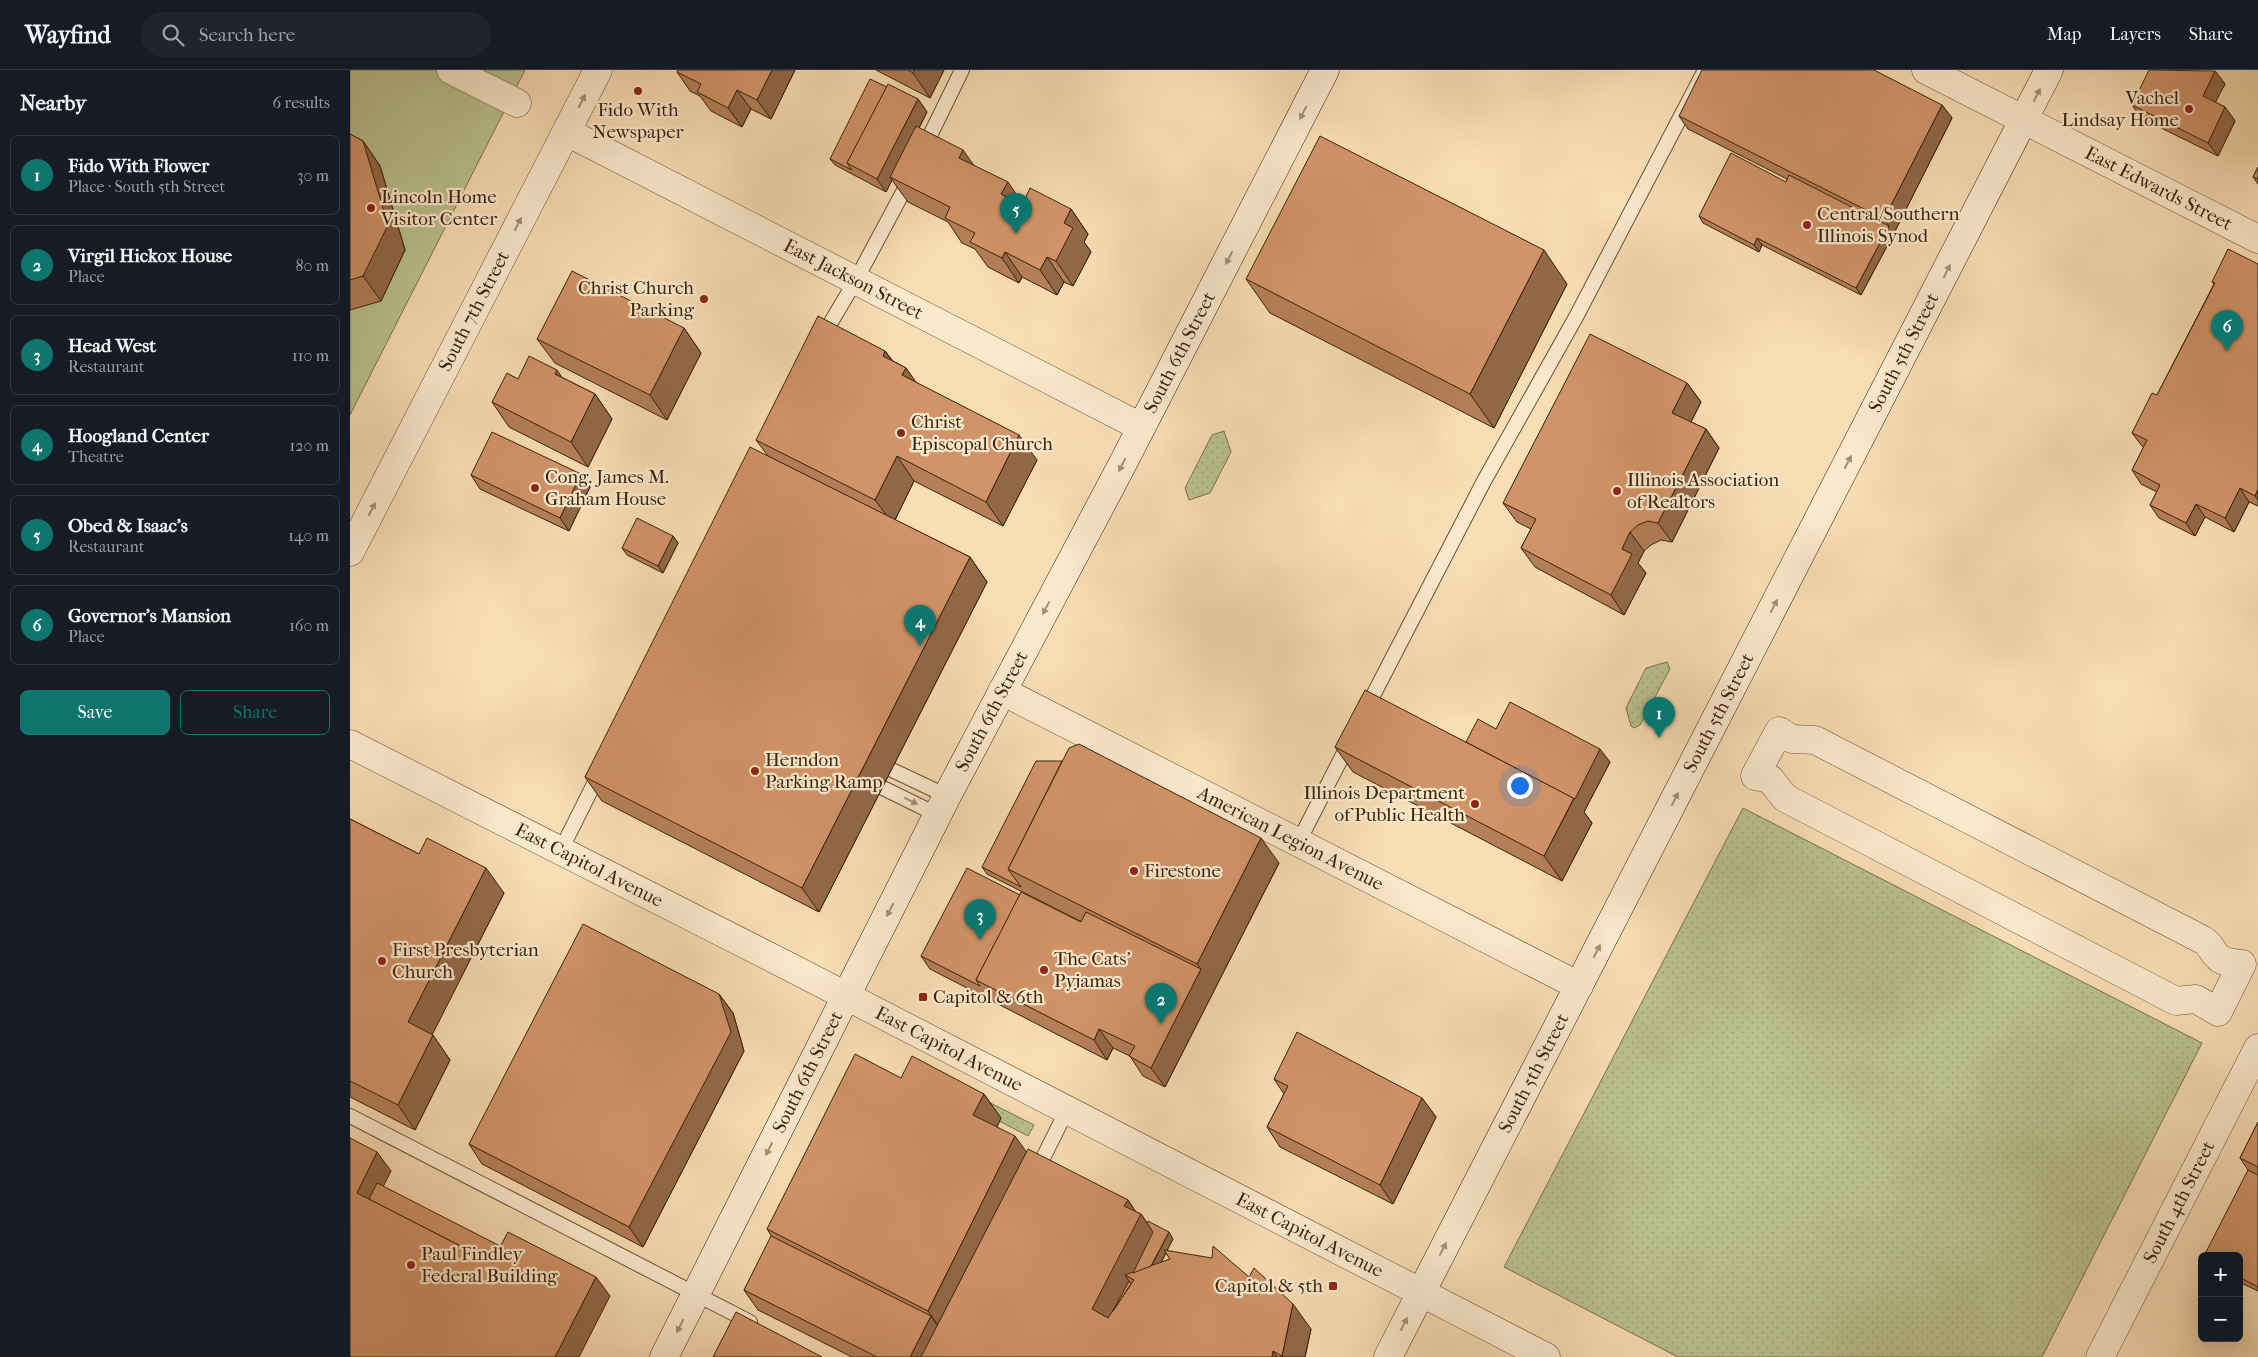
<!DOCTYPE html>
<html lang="en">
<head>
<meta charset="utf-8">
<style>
  body { margin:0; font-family:"IM FELL French Canon",serif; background:#20242c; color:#f1f3f6 }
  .controls { position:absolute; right:15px; bottom:15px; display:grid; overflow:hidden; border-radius:8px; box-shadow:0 5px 20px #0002 }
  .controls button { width:45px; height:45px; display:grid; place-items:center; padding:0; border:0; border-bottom:1px solid #363941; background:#171b24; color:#f1f3f6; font:25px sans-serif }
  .you { position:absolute; left:1169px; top:715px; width:18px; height:18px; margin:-12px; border:4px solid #fff; border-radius:50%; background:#1a73e8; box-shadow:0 0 0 8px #1a73e833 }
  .badge { display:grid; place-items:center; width:32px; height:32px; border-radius:50%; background:#0f766e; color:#fff; font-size:16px; font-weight:700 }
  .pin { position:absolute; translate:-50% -41px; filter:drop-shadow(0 1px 2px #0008) }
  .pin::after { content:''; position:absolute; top:26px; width:18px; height:15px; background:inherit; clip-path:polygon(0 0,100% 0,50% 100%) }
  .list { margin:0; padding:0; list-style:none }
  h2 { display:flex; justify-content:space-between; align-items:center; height:65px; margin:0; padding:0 20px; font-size:21px }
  h2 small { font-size:16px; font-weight:400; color:#9ea1a6 }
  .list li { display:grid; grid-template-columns:32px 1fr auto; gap:15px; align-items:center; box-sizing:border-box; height:80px; margin:0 10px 10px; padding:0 10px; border:1px solid #363941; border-radius:8px }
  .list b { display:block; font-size:19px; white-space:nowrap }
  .list p { margin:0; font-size:16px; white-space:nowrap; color:#9ea1a6 }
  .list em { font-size:16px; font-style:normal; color:#9ea1a6 }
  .actions { display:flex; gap:10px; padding:15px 20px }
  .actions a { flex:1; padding:11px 0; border:1px solid #0f766e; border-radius:8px; text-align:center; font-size:18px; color:#0f766e }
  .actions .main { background:#0f766e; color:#fff }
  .icon { flex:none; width:28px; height:28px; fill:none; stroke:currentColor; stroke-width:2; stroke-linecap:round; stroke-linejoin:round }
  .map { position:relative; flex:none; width:1908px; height:1287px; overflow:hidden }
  header { display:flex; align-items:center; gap:30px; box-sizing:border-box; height:70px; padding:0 25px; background:#171b24; border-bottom:1px solid #363941 }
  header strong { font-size:24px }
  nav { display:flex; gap:28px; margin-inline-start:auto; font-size:18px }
  .search { width:350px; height:45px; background:#20242c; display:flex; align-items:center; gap:12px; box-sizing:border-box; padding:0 18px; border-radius:28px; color:#9ea1a6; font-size:19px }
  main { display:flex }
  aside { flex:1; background:#171b24 }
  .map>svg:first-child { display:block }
  .grass { fill:url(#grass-dots); stroke:#7a724c }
  .park { fill:#bac290; stroke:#7a724c }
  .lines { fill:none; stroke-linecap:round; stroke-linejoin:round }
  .lane-casing { stroke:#6a5133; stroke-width:16 }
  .street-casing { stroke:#6a5133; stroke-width:29 }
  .secondary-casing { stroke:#3a2208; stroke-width:29 }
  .lane { stroke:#fbe9ce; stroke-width:14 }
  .street { stroke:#fbe9ce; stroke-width:28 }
  .secondary { stroke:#fbe9ce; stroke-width:28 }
  .wall { fill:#b47f59; stroke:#3a2208; fill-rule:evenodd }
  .shaded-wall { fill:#926849; stroke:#3a2208 }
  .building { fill:#d19468; stroke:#3a2208 }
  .oneway { fill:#a48f75 }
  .poi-dot { fill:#8f2418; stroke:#fbe9ce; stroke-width:2 }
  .labels { text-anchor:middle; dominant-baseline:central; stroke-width:4.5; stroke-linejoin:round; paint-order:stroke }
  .poi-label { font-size:19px; fill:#3a2208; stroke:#fbe9ce; text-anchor:start }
  .street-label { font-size:19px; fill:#3a2208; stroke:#fbe9ce }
</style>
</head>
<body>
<header>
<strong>Wayfind</strong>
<div class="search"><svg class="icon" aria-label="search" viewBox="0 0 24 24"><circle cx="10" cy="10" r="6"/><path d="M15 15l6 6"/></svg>Search here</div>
<nav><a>Map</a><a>Layers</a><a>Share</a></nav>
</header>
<main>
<aside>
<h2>Nearby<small>6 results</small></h2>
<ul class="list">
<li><span class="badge">1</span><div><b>Fido With Flower</b><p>Place · South 5th Street</p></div><em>30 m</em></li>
<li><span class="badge">2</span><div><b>Virgil Hickox House</b><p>Place</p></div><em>80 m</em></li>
<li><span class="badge">3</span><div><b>Head West</b><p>Restaurant</p></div><em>110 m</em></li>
<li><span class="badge">4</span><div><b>Hoogland Center</b><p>Theatre</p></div><em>120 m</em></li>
<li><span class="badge">5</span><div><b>Obed &amp; Isaac's</b><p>Restaurant</p></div><em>140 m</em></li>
<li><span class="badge">6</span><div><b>Governor's Mansion</b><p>Place</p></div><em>160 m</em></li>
</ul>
<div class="actions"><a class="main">Save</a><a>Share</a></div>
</aside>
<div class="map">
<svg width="1908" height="1287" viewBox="0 0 1908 1287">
  <defs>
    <pattern id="grass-dots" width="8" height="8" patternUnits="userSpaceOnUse" patternTransform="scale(1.25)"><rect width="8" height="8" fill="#bac290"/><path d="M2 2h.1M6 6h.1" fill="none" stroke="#a1a67b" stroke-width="1.8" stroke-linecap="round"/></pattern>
  </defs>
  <rect width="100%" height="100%" fill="#f9ddb4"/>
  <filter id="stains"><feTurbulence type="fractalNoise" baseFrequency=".004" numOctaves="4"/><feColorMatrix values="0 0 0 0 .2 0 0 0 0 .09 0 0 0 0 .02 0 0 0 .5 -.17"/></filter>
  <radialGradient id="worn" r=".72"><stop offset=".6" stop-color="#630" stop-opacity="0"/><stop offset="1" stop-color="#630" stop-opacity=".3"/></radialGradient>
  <g class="grass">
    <path d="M874,361L881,382L860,423L839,430L835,418L862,365Z"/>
    <path d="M1317,592L1320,599L1290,655L1284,658L1281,656L1276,638L1296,598Z"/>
    <path d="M1393,738L1852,973L1692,1287H1328L1154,1197Z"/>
    <path d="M581,1003L684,1055L678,1066L576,1013Z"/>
  </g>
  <path class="park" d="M0,0H175L0,345Z"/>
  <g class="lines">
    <defs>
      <g id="lane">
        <path d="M573,80L612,0"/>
        <path d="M471,269L506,210L560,109"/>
        <path d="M1015,641L1134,411L1226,247L1355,0"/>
        <path d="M542,700L597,726"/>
        <path d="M533,718L588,745"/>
        <path d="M948,773L1000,671"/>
        <path d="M210,782L251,700"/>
        <path d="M0,1046L400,1252"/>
        <path d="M686,1102L717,1040"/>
      </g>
      <g id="street">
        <path d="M101,0L167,33"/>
        <path id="s1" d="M1576,0L1908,169"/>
        <path id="s2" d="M217,62L791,357"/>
        <path id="s3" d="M0,482L248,0"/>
        <path id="s4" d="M652,621L1229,916"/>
        <path d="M1429,661L1442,669L1465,670L1853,870C1860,874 1861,879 1866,885C1872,893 1883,893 1892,894L1868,942L1846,929L1826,931L1435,728L1420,709L1405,706Z"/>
        <path id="s5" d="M0,674L434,894L1196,1287"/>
        <path id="s6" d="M1750,1287L1908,978"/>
      </g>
      <g id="secondary">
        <path id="s7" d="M314,1287L597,726L772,395L975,0"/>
        <path id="s8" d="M1038,1287L1699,0"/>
      </g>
    </defs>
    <use href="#lane" class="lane-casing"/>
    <use href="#street" class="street-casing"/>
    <use href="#secondary" class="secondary-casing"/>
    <use href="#lane" class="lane"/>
    <use href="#street" class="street"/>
    <use href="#secondary" class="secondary"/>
  </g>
  <g class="wall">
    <path d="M328,0H445L421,49L401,39L392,57L361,41L350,26L340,21L327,2Z"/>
    <path d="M526,0H594L580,28Z"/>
    <path d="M1865,1L1875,14L1865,32L1875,37L1885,51L1868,86L1791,48L1782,35Z"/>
    <path d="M537,17L568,29L577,42L569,58L623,95L673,133L721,139L738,164L734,172L741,182L723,216L714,212L707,225L672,207L669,213L638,197L625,179L612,173L598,152L558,132L542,110L536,122L485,95L480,89Z"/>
    <path d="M1592,35L1602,48L1544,163L1511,225L1412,175L1409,182L1353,153L1349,146L1436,112L1437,109L1338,59L1329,46Z"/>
    <path d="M0,64L13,71L30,96L55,180L31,231L0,240Z"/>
    <path d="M1908,97V114L1903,107Z"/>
    <path d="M1908,194V436L1899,432L1884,462L1855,447L1845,466L1809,448L1800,435L1807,422L1791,414L1782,400L1794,377L1792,376L1782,363L1807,325L1864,214L1862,212Z"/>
    <path d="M896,209L1217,214L1144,358L920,243Z"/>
    <path d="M334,258L351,283L317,350L205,293L187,269Z"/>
    <path d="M535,281L543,291L556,298L566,313L687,390L653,456L564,411L545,450L620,487L637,512L469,842L252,731L235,707L418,386L406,370Z"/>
    <path d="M213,308L245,324L262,349L238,397L159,357L142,332L168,309Z"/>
    <path d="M1337,313L1351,332L1341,352L1356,359L1369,378L1322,472L1311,470L1301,475L1294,481L1288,493L1296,503L1274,545L1185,497L1171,478L1181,459L1167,452L1153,433Z"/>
    <path d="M121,405L240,417L219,461L130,419Z"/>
    <path d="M323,466L328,473L313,503L277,485L272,478Z"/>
    <path d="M1116,672L1260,692L1234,742L1242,753L1212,811L1003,702L985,677Z"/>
    <path d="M0,749L69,784L154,823L82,964L100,990L65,1060L0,1027Z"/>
    <path d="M929,793L815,1017L793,1006L780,986L763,978L757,990L580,899L571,886L670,825L731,852H732L637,804L632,797Z"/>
    <path d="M369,924L383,943L394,981L293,1177L132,1094L119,1074Z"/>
    <path d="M551,1008L634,1024L651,1048L647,1057L676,1082L778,1130L786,1142L791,1144L797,1153L823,1169L817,1180L961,1259L955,1287H502L408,1240L394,1220L422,1167L417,1159ZM816,1183L820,1189L811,1193Z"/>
    <path d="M924,1009L1072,1028L1086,1047L1043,1134L930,1077L917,1057L934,1024Z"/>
    <path d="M1908,1052V1221L1889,1212V1186L1898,1100L1890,1088Z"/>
  </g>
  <g class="shaded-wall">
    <path d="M422,0H445L421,49L407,30Z"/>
    <path d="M564,0H594L580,28L563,3Z"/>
    <path d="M1865,1L1875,14L1862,39L1853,26Z"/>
    <path d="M387,20L401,39L392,57L378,38Z"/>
    <path d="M568,29L577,42L543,109L540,107L542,110L536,122L527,109Z"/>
    <path d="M1592,35L1602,48L1544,163L1511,225L1506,218L1539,156L1534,149Z"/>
    <path d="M1875,37L1885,51L1868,86L1858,73Z"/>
    <path d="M13,71L30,96L55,180L31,231L13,206Z"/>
    <path d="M613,80L630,104L609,88Z"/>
    <path d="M658,112L675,137L651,124Z"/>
    <path d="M721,139L738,164L734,172L741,182L723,216L706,191L714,153Z"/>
    <path d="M1407,168L1412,175L1409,182L1404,175Z"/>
    <path d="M1194,180L1217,214L1144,358L1120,324Z"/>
    <path d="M655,182L672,207L669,213L652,188Z"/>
    <path d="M697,187L714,212L707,225L690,200Z"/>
    <path d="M334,258L351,283L317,350L300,325Z"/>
    <path d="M535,281L552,305L556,298L573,322L552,306L533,286Z"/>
    <path d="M207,300L224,325L205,304Z"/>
    <path d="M1337,313L1351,332L1336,362L1322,343Z"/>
    <path d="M245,324L262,349L238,397L221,372Z"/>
    <path d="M1356,359L1369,378L1322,472L1308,453Z"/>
    <path d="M669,365L687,390L653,456L636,432Z"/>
    <path d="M547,386L564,411L543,454L525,430Z"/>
    <path d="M231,404L240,417L219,461L210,448Z"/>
    <path d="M1890,418L1899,432L1884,462L1875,448Z"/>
    <path d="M1908,419V430L1905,426Z"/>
    <path d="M1846,434L1855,447L1845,466L1836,453Z"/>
    <path d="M1280,462L1294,481L1288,493L1296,503L1274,545L1261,525L1272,479Z"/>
    <path d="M323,466L328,473L313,503L308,496Z"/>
    <path d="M620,487L637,512L469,842L452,818Z"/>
    <path d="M1250,679L1260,692L1234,742L1242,753L1212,811L1194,786Z"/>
    <path d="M911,768L929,793L815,1017L801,998L851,899L847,894Z"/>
    <path d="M136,798L154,823L76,977L58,952Z"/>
    <path d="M369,924L383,943L394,981L293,1177L279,1157Z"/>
    <path d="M749,959L763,978L757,990L744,970Z"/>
    <path d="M83,965L100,990L65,1060L48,1035Z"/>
    <path d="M634,1024L651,1048L640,1070L623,1045Z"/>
    <path d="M1072,1028L1086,1047L1043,1134L1030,1115Z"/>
    <path d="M665,1066L683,1091L595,1266L578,1241Z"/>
    <path d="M27,1082L41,1101L22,1139L7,1123Z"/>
    <path d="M778,1130L789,1147L791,1144L808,1169L784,1210L775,1205L783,1217L761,1261L742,1239L774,1136Z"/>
    <path d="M819,1162L823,1169L794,1225L790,1219Z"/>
    <path d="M246,1207L260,1226L229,1287H205Z"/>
    <path d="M943,1234L961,1259L955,1287H933L932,1286Z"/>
    <path d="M581,1246L594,1265L583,1287H560Z"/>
    <path d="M923,1281L927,1287H922Z"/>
  </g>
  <g class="building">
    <path d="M328,0H422L407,30L387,20L378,38L347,22L351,14L327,2Z"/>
    <path d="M558,0H564L563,3Z"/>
    <path d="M1352,0H1524L1592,35L1534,149L1329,46Z"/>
    <path d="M1799,0L1865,1L1853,26L1875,37L1858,73L1782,35Z"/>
    <path d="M520,9L537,17L497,93L502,100L480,89Z"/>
    <path d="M538,14L568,29L527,109L497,93Z"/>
    <path d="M566,56L613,80L609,88L658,112L651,124L672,135L680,118L721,139L714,153L723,158L706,191L697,187L690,200L655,182L652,188L620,172L625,163L595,148L600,137L540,107Z"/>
    <path d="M0,64L13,71L38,155L13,206L0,210Z"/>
    <path d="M970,66L1194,180L1120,324L896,209Z"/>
    <path d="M1381,83L1436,112L1439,105L1539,156L1506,218L1407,168L1404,175L1349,146Z"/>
    <path d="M1908,97V109L1903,107Z"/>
    <path d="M1878,179L1908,194V419L1905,426L1890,418L1875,448L1846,434L1836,453L1800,435L1810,415L1782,400L1797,370L1782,363L1802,323L1807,325L1865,213L1862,212Z"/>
    <path d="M222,201L334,258L300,325L187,269Z"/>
    <path d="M468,246L535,281L533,286L556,298L552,305L669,365L636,432L547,386L525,430L406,370Z"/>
    <path d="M1240,264L1337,313L1322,343L1356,359L1308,453L1298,451L1288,455L1280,462L1272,479L1282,484L1261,525L1171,478L1186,449L1153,433Z"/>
    <path d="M179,286L207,300L205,304L245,324L221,372L142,332L157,303L168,309Z"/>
    <path d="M142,362L231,404L210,448L121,405Z"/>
    <path d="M400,377L620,487L452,818L235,707Z"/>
    <path d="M287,448L323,466L308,496L272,478Z"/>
    <path d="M1015,620L1224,728L1194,786L985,677Z"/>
    <path d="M1160,632L1250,679L1225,729L1116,672L1128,649L1146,659Z"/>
    <path d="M729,674L911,768L847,894L658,799L719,678Z"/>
    <path d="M686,691H712L658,799L671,817L632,797Z"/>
    <path d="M0,749L69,784L77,768L136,798L58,952L83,965L48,1035L0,1011Z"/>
    <path d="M617,798L670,825L626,910L630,916L571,886Z"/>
    <path d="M671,822L731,852L736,842L851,899L801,998L779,986L785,976L749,959L744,970L626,910Z"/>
    <path d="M233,854L369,924L381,962L279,1157L119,1074Z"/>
    <path d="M947,962L1072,1028L1030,1115L917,1057L938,1016L924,1009Z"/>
    <path d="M505,984L551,1008L562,986L634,1024L623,1045L665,1066L578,1241L417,1159Z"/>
    <path d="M1908,1052V1097L1890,1088Z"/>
    <path d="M0,1068L27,1082L7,1123L142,1192L158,1162L246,1207L205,1287H0Z"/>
    <path d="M678,1079L778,1130L774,1136L791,1144L742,1239L758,1248L784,1210L775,1205L820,1189L814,1180L862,1188L863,1176L899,1207L904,1198L943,1234L932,1286L923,1281L922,1287H571Z"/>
    <path d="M1898,1100L1908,1105V1217L1889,1207V1186H1854Z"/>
    <path d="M27,1113L150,1176L142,1192L19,1129Z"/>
    <path d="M798,1151L819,1162L801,1196L783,1203L803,1162L797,1153Z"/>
    <path d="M421,1166L581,1246L560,1287H527L394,1220Z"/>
    <path d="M779,1211L781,1214L763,1241Z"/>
    <path d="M386,1242L472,1287H363Z"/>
  </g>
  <defs><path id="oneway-solid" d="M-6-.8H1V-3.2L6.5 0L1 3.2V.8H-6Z" transform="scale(1.25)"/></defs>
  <g class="oneway">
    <use href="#oneway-solid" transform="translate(1687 25) rotate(-63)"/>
    <use href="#oneway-solid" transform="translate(232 31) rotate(-63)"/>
    <use href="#oneway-solid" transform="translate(953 43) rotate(117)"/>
    <use href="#oneway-solid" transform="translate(168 154) rotate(-63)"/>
    <use href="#oneway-solid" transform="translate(879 188) rotate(117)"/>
    <use href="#oneway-solid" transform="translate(1597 201) rotate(-63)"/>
    <use href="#oneway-solid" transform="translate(1498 392) rotate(-63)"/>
    <use href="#oneway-solid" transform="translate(772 395) rotate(117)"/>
    <use href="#oneway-solid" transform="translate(22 439) rotate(-63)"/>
    <use href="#oneway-solid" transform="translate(1424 536) rotate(-63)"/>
    <use href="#oneway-solid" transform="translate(696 538) rotate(118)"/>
    <use href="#oneway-solid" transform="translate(1325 729) rotate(-63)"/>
    <use href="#oneway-solid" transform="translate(561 731) rotate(26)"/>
    <use href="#oneway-solid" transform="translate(540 840) rotate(117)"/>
    <use href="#oneway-solid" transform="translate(1247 881) rotate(-63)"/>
    <use href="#oneway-solid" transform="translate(419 1079) rotate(116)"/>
    <use href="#oneway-solid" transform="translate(1093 1179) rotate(-62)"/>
    <use href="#oneway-solid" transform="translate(1054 1254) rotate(-63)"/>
    <use href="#oneway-solid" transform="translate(330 1256) rotate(117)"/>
  </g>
  <g class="poi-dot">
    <circle cx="288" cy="21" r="5"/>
    <circle cx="1839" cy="39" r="5"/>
    <circle cx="21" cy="138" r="5"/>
    <circle cx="1457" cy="155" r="5"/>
    <circle cx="354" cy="229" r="5"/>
    <circle cx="551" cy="363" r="5"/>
    <circle cx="185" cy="418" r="5"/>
    <circle cx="1267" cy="421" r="5"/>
    <circle cx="405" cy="701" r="5"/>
    <circle cx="1125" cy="734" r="5"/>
    <circle cx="784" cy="801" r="5"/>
    <circle cx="32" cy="891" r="5"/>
    <circle cx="694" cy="900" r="5"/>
    <rect x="568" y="922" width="10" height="10" rx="2.5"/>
    <circle cx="61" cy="1195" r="5"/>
    <rect x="978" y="1211" width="10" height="10" rx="2.5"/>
  </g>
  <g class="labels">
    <g class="poi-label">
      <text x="1829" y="28" text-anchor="end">Vachel<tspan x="1829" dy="22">Lindsay Home</tspan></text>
      <text x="288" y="40" text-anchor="middle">Fido With<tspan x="288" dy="22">Newspaper</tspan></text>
      <text x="31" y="127">Lincoln Home<tspan x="31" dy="22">Visitor Center</tspan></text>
      <text x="1467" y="144">Central/Southern<tspan x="1467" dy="22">Illinois Synod</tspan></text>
      <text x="344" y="218" text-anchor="end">Christ Church<tspan x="344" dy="22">Parking</tspan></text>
      <text x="561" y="352">Christ<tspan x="561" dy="22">Episcopal Church</tspan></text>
      <text x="195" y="407">Cong. James M.<tspan x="195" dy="22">Graham House</tspan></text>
      <text x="1277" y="410">Illinois Association<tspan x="1277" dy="22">of Realtors</tspan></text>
      <text x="415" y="690">Herndon<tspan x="415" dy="22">Parking Ramp</tspan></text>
      <text x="1115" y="723" text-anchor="end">Illinois Department<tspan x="1115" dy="22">of Public Health</tspan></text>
      <text x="794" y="801">Firestone</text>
      <text x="42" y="880">First Presbyterian<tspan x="42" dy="22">Church</tspan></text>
      <text x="704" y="889">The Cats'<tspan x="704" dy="22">Pyjamas</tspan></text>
      <text x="583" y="927">Capitol &amp; 6th</text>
      <text x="71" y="1184">Paul Findley<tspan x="71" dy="22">Federal Building</tspan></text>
      <text x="973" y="1216" text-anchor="end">Capitol &amp; 5th</text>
    </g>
    <g class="street-label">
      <text stroke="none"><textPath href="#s1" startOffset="261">East Edwards Street</textPath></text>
      <text stroke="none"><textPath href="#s2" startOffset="322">East Jackson Street</textPath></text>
      <text stroke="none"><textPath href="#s3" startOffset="271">South 7th Street</textPath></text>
      <text stroke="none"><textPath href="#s7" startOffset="1129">South 6th Street</textPath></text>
      <text stroke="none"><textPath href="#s8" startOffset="1129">South 5th Street</textPath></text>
      <text stroke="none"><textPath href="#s7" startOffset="724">South 6th Street</textPath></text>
      <text stroke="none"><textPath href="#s8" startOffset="724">South 5th Street</textPath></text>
      <text stroke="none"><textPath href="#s4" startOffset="324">American Legion Avenue</textPath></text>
      <text stroke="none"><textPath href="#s5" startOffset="268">East Capitol Avenue</textPath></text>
      <text stroke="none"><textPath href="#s5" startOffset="672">East Capitol Avenue</textPath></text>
      <text stroke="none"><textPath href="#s7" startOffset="319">South 6th Street</textPath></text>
      <text stroke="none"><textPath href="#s8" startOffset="319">South 5th Street</textPath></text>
      <text stroke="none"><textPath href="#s6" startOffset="174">South 4th Street</textPath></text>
      <text stroke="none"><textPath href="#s5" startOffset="1078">East Capitol Avenue</textPath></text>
    </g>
  </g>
  <rect width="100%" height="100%" filter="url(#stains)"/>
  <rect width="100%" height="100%" fill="url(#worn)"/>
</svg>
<div class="controls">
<button>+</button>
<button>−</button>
</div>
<div class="you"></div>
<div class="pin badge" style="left:1309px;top:668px">1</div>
<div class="pin badge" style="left:811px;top:954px">2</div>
<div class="pin badge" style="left:630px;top:870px">3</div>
<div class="pin badge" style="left:570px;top:576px">4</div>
<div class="pin badge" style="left:666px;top:164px">5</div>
<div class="pin badge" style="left:1877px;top:281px">6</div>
</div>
</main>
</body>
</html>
